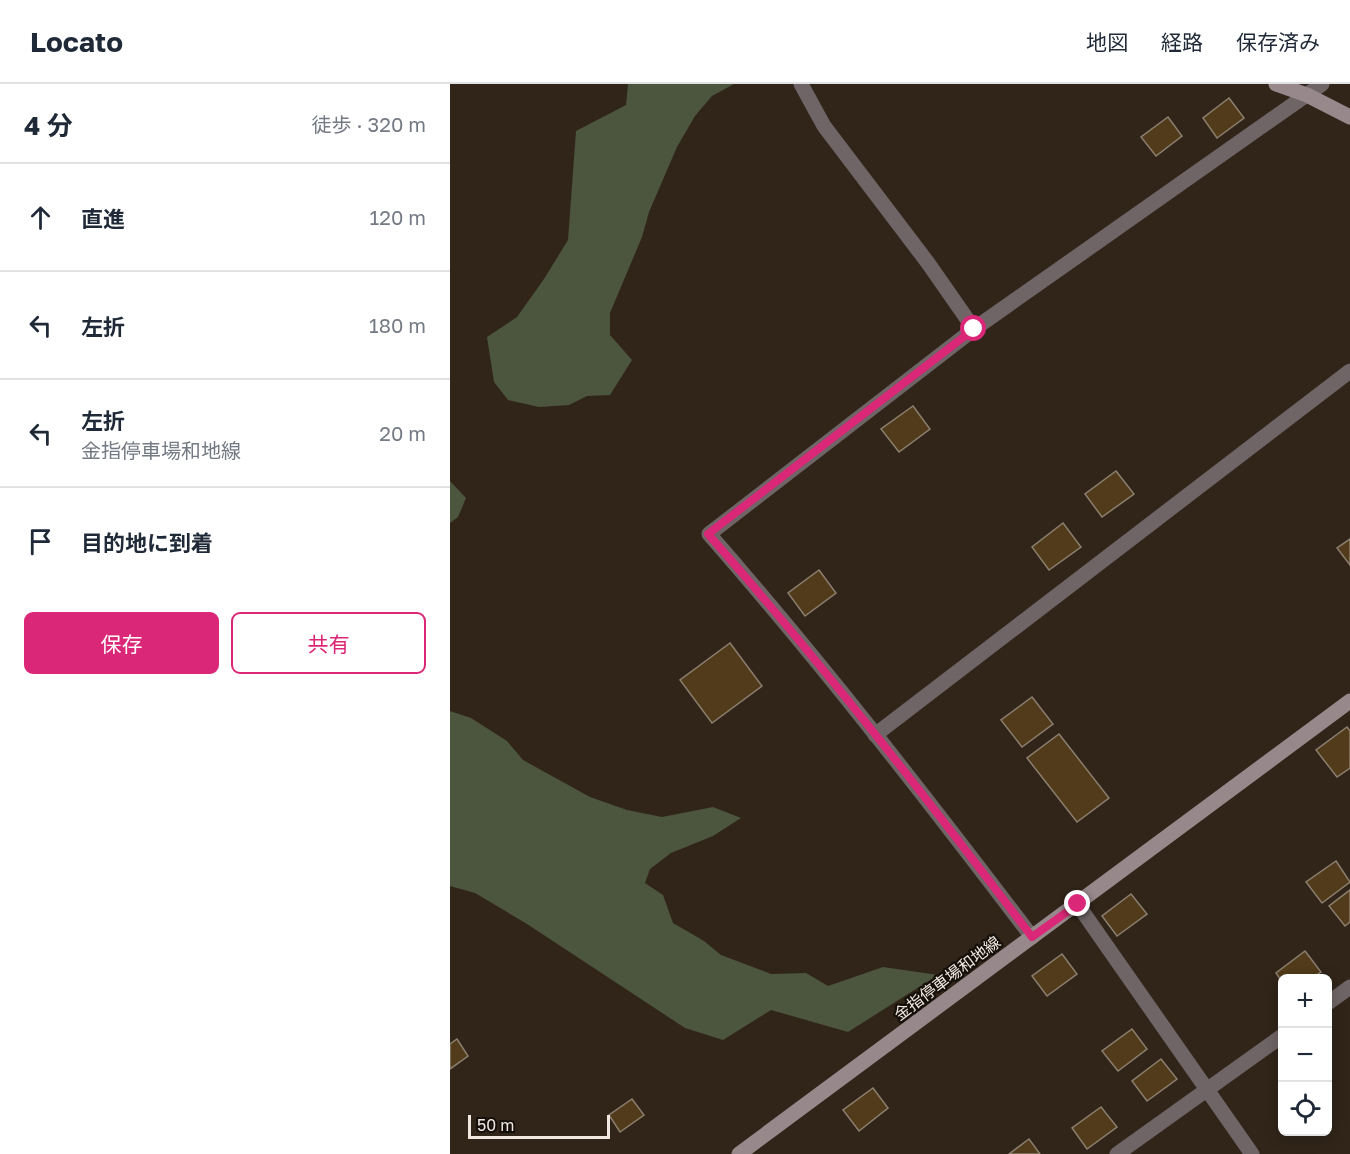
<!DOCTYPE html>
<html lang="ja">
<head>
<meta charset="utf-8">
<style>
  body { margin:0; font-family:"Golos Text","Noto Sans JP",sans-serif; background:#f6f6f7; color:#1f2937 }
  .controls { position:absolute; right:18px; bottom:18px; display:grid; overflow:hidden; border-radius:9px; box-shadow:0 3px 15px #0003 }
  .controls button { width:54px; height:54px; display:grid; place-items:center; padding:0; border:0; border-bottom:2px solid #e0e1e3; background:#fff; color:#1f2937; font:30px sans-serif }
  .scale { position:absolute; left:18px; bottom:15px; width:142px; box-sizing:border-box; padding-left:6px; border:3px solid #f1e9e1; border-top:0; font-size:16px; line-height:21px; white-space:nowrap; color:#f1e9e1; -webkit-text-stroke:4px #150f0a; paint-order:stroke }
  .stop { position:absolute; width:18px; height:18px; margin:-14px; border:4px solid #db2777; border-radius:50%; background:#fff }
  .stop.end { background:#db2777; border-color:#fff; box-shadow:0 2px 6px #0008 }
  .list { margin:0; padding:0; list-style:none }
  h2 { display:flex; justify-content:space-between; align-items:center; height:78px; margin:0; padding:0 24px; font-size:26px }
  h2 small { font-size:20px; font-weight:400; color:#747a83 }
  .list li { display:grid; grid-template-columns:39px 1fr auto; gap:18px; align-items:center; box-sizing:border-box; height:108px; padding:0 24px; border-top:2px solid #e0e1e3 }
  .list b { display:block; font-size:22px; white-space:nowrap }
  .list p { margin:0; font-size:20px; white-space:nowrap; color:#747a83 }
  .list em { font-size:20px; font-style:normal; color:#747a83 }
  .actions { display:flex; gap:12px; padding:18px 24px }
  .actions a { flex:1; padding:14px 0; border:2px solid #db2777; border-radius:9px; text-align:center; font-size:21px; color:#db2777 }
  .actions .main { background:#db2777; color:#fff }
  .icon { flex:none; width:33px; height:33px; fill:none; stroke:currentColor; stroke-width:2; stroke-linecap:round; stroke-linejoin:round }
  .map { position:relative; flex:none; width:900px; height:1070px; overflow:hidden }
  header { display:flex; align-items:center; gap:36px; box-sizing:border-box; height:84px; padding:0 30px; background:#fff; border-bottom:2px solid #e0e1e3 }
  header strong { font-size:28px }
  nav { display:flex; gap:33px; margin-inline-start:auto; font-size:21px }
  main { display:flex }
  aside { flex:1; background:#fff }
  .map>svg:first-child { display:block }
  .green { fill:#4c553e }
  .building { fill:#513b1a; stroke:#8b7f6f; stroke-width:1.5 }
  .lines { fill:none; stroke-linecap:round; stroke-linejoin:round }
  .street { stroke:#6f6567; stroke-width:15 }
  .secondary { stroke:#97888b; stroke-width:15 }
  .route { stroke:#db2777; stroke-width:8 }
  .labels { text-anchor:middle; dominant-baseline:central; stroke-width:4.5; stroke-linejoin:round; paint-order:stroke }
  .street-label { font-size:16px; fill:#f1e9e1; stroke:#150f0a }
</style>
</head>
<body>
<header>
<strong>Locato</strong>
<nav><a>地図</a><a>経路</a><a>保存済み</a></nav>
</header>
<main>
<aside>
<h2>4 分<small>徒歩 · 320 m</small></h2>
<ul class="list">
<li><svg class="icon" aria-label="ahead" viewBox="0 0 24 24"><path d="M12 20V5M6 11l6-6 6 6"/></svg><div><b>直進</b></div><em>120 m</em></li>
<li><svg class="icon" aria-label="left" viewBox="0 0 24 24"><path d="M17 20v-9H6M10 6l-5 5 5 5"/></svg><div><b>左折</b></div><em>180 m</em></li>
<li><svg class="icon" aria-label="left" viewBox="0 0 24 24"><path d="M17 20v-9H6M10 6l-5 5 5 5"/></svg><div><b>左折</b><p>金指停車場和地線</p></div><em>20 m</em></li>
<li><svg class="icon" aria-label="arrive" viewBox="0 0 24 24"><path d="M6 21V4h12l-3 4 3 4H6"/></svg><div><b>目的地に到着</b></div></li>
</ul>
<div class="actions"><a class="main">保存</a><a>共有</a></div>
</aside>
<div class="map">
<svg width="900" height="1070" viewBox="0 0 900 1070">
  <rect width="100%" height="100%" fill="#312519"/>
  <g class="green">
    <path d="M178,0H284L262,12L245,32L227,63L199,128L192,153L160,229V251L182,276L160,311L137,312L119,321L89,323L58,316L44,298L37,253L67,233L94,195L118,156L126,47L176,21Z"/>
    <path d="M0,397L16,414L8,433L0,439Z"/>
    <path d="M0,627L21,634L57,657L73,676L140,713L177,726L212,733L263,723L291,734L263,752L221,769L200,785L195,799L213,811L223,839L254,857L271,871L321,890L356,889L378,902L433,883L488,891L398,948L321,926L273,956L235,944L77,840L25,809L0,802Z"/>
  </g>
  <g class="building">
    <path d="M779,14L794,34L767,54L753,34Z"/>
    <path d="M718,33L732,52L706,72L691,53Z"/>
    <path d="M463,322L480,345L449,368L431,345Z"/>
    <path d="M666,387L684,410L652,433L635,410Z"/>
    <path d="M613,439L631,463L599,486L582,463Z"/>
    <path d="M900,455V481L887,464Z"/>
    <path d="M369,486L386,509L355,532L338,509Z"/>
    <path d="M280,559L312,602L262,639L230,596Z"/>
    <path d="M582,613L603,640L572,663L551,636Z"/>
    <path d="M897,643L900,647V684L887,693L866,666Z"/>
    <path d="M609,650L659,714L627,738L577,674Z"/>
    <path d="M886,777L900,798L872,819L856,798Z"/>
    <path d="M900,806V838L895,842L879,822Z"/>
    <path d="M681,810L697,830L667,852L652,832Z"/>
    <path d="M855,867L871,888L862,894H832V898L826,889Z"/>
    <path d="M612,870L627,890L597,912L582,892Z"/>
    <path d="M682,945L697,965L668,987L652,967Z"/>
    <path d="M7,955L18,972L0,985V960Z"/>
    <path d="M711,975L727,995L697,1017L682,997Z"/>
    <path d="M423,1004L438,1024L409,1047L393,1026Z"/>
    <path d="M182,1015L194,1031L170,1048L159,1031Z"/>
    <path d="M651,1023L667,1043L637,1065L622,1044Z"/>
    <path d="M579,1055L590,1070H559Z"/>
  </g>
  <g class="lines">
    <g class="street">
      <path d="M351,0L374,42L478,179L524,245"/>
      <path d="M425,651L900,287"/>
      <path d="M628,821L802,1070"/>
      <path d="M582,853C478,716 372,579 259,450L524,245L872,0"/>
      <path d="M878,919L900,903"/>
      <path d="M667,1070L832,952"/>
    </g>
    <g class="secondary">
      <path d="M826,0L857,11L900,33"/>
      <path d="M289,1070L900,617"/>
    </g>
  </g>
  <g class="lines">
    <path class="route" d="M524,245L258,450C372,579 478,716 582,853L628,820"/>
  </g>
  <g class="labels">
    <g class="street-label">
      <text transform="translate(497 894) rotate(-37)">金指停車場和地線</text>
    </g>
  </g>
</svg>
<div class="controls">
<button>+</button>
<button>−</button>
<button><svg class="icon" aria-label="locate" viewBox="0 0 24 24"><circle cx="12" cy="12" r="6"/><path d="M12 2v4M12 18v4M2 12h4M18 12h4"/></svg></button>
</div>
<div class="scale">50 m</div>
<div class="stop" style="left:524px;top:245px"></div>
<div class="stop end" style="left:628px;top:820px"></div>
</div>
</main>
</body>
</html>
